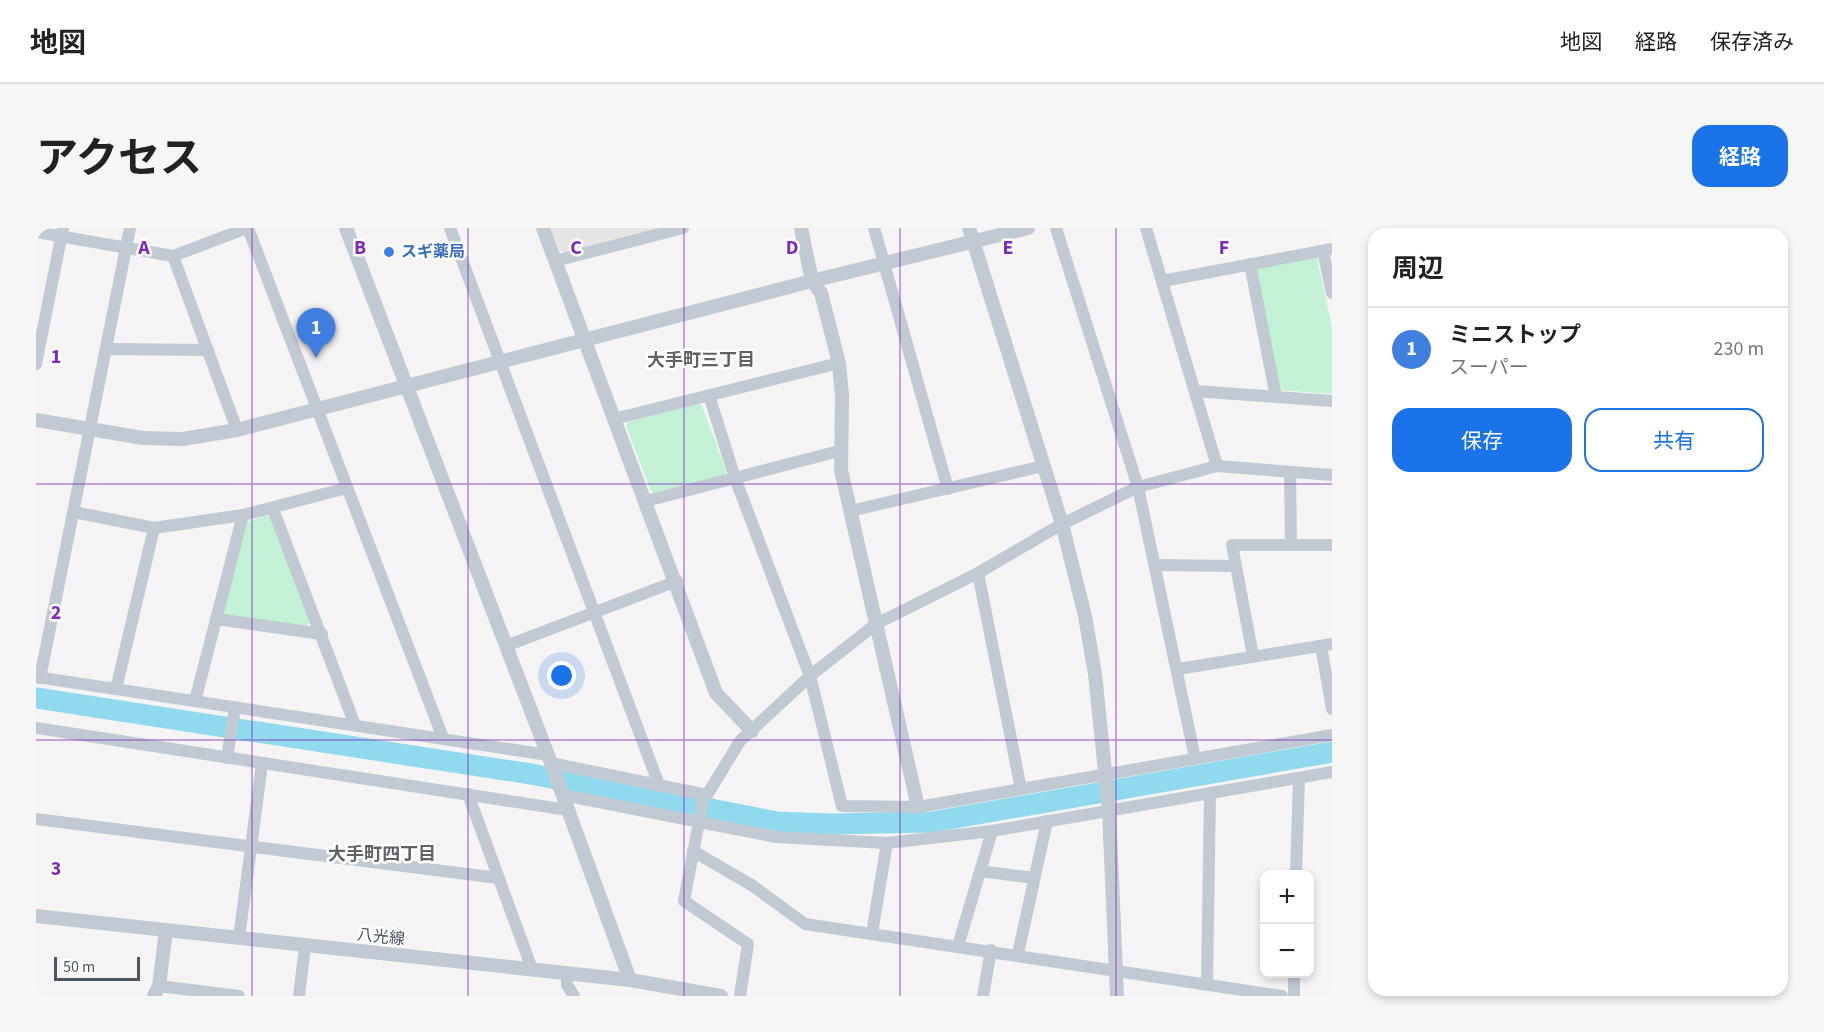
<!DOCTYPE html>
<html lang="ja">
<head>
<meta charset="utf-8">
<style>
  body { margin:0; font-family:"Source Sans 3","Noto Sans JP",sans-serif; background:#f6f6f6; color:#222 }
  .controls { position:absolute; right:18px; bottom:18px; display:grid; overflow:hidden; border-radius:12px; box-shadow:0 3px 9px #0003 }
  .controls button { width:54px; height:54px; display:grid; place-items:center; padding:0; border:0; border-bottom:2px solid #e0e0e0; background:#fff; color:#222; font:30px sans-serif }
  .scale { position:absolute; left:18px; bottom:15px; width:86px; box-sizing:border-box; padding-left:6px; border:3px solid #4a5661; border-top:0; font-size:16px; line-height:21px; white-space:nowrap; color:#4a5661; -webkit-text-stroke:4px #fff; paint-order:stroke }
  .you { position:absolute; left:526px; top:448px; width:21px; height:21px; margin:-15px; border:4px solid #fff; border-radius:50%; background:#1a73e8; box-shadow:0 0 0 9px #1a73e833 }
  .badge { display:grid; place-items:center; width:39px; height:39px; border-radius:50%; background:#1a73e8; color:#fff; font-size:20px; font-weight:700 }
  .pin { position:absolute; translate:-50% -50px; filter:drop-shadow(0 2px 3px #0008) }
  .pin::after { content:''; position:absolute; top:32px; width:21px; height:18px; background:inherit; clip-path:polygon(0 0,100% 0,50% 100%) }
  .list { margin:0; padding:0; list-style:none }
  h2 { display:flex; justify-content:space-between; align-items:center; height:78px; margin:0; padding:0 24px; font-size:26px }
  h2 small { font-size:20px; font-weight:400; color:#767676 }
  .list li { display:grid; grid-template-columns:39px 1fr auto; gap:18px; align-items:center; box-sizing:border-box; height:84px; padding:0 24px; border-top:2px solid #e0e0e0 }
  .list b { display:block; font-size:22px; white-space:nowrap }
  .list p { margin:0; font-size:20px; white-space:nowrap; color:#767676 }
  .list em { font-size:20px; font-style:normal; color:#767676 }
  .actions { display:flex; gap:12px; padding:18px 24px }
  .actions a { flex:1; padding:14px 0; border:2px solid #1a73e8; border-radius:18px; text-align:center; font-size:21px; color:#1a73e8 }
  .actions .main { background:#1a73e8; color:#fff }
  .map { position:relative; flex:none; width:1296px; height:768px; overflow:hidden; border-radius:18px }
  header { display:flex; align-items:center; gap:36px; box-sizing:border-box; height:84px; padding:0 30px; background:#fff; border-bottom:2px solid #e0e0e0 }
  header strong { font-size:28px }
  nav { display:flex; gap:33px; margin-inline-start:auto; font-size:21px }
  .intro { display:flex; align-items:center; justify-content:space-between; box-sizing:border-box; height:144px; padding:0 36px }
  h1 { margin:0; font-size:42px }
  .button { padding:15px 27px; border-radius:18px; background:#1a73e8; color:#fff; font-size:21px; font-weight:700 }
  main { display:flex; gap:36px; padding:0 36px }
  aside { flex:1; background:#fff; border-radius:18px; box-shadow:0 3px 9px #0003 }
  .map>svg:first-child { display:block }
  .education { fill:#e6e4e5 }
  .green { fill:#c3f1d5 }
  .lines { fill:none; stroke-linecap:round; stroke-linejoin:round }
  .river { stroke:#90daee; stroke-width:21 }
  .minor { stroke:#c1cad2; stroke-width:12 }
  .tertiary { stroke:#c1cad2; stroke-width:14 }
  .grid { fill:none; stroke:#7b2cbf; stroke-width:1.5; stroke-opacity:0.55 }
  .shop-dot { fill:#3f7fe0; stroke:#fff; stroke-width:2 }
  .labels { text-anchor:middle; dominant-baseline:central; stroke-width:5; stroke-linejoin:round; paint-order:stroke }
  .shop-label { font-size:16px; font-weight:bold; fill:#366cbe; stroke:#fff; text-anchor:start }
  .street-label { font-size:16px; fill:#4a5661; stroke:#fff }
  .neighbourhood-label { font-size:18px; font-weight:bold; fill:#5f6368; stroke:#fff }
  .grid-label { font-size:20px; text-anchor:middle; font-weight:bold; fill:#7b2cbf; stroke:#fff; stroke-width:5; stroke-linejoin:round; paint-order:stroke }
</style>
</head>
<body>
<header>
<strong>地図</strong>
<nav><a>地図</a><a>経路</a><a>保存済み</a></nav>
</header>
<div class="intro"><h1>アクセス</h1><a class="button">経路</a></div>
<main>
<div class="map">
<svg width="1296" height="768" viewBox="0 0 1296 768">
  <rect width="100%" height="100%" fill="#f5f3f3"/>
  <path class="education" d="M515,0H628L528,25L524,23Z"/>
  <g class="green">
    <path d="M1281,30L1296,100V166L1244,162L1219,40Z"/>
    <path d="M662,175L666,178L690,242L689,247L619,265L615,263L590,198L593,194Z"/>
    <path d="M230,287L234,289L274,394L269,400L189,388L187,384L211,294Z"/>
  </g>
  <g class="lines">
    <path class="river" d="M0,470L495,546L741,594L794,596L896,594L1296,524"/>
    <g class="minor">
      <path d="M212,0L407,510"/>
      <path d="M414,0L623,557"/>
      <path d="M838,0L912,261"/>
      <path d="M1020,0L1102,259L1159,530"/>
      <path d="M1110,0L1181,238"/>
      <path d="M0,4L137,28L211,0"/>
      <path d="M1287,23L1296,65"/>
      <path d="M137,28L201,202"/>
      <path d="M519,33L647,0"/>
      <path d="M1214,36L1240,169"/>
      <path d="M1126,53L1296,21"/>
      <path d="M70,121L172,122"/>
      <path d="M0,136L27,0"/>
      <path d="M1159,163L1296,173"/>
      <path d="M673,167L699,250L774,448L806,578L882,579L1296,507"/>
      <path d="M578,191L803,135"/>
      <path d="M1254,244L1255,316"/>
      <path d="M610,273L803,223"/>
      <path d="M237,281L319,497"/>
      <path d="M814,283L1007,238"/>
      <path d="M38,284L118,300L207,287L311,260"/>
      <path d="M1119,337L1199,338"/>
      <path d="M942,345L985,561"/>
      <path d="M180,391L286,406"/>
      <path d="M470,418L641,353"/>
      <path d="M1285,418L1296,481"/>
      <path d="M1217,428L1196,317H1296"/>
      <path d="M1142,441L1296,416"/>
      <path d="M0,449L512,527"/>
      <path d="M4,450L94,0"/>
      <path d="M80,461L118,300"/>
      <path d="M159,473L207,287"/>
      <path d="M0,500L532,582"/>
      <path d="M191,530L199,479"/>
      <path d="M515,535L671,567L704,513L774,448L840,396L942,345L1026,296L1102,259L1181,238L1296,247"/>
      <path d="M432,566L496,741"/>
      <path d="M527,567L740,609L851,615L956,603L1296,544"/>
      <path d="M668,567L648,673L712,716L704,768"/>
      <path d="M0,591L462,650"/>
      <path d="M657,623L717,658L769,696L1246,768"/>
      <path d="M944,643L998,650"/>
      <path d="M1260,646L1263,550"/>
      <path d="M836,705L851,615"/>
      <path d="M203,710L226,536"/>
      <path d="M922,718L956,603"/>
      <path d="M982,726L1011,593"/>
      <path d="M531,745V757L538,768"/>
      <path d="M1171,756L1174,565"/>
      <path d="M123,758L203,768"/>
      <path d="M263,768L269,718"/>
      <path d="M947,768L955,722"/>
      <path d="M1258,768V746"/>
    </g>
    <g class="tertiary">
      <path d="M310,0L515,535L594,752"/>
      <path d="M507,0L680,465L716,503"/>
      <path d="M765,0L776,53L785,65L803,135L806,168L805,242L882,579"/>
      <path d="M933,0L1026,296L1049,388L1059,446L1073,582L1081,768"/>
      <path d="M0,192L107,210L147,211L201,202L776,53L992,0"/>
      <path d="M0,688L594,752L685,768"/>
      <path d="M118,768L123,758L130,702"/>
    </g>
  </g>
  <path class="grid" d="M216,0V768M432,0V768M648,0V768M864,0V768M1080,0V768M0,256H1296M0,512H1296"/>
  <circle class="shop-dot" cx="353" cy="24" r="6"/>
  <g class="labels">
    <g class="shop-label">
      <text x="365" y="24">スギ薬局</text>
    </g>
    <g class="street-label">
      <text transform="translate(345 709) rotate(6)">八光線</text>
    </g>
    <g class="neighbourhood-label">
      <text x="665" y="132">大手町三丁目</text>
      <text x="346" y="626">大手町四丁目</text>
    </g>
  </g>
  <g class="grid-label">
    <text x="108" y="26">A</text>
    <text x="324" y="26">B</text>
    <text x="540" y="26">C</text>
    <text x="756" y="26">D</text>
    <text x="972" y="26">E</text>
    <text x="1188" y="26">F</text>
    <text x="20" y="135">1</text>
    <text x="20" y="391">2</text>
    <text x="20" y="647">3</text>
  </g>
</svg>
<div class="controls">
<button>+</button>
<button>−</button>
</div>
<div class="scale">50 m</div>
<div class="you"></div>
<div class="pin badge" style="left:280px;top:130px;background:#3f7fe0">1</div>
</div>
<aside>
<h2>周辺<small></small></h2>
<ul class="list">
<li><span class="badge" style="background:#3f7fe0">1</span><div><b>ミニストップ</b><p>スーパー</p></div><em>230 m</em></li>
</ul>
<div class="actions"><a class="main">保存</a><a>共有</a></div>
</aside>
</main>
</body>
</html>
